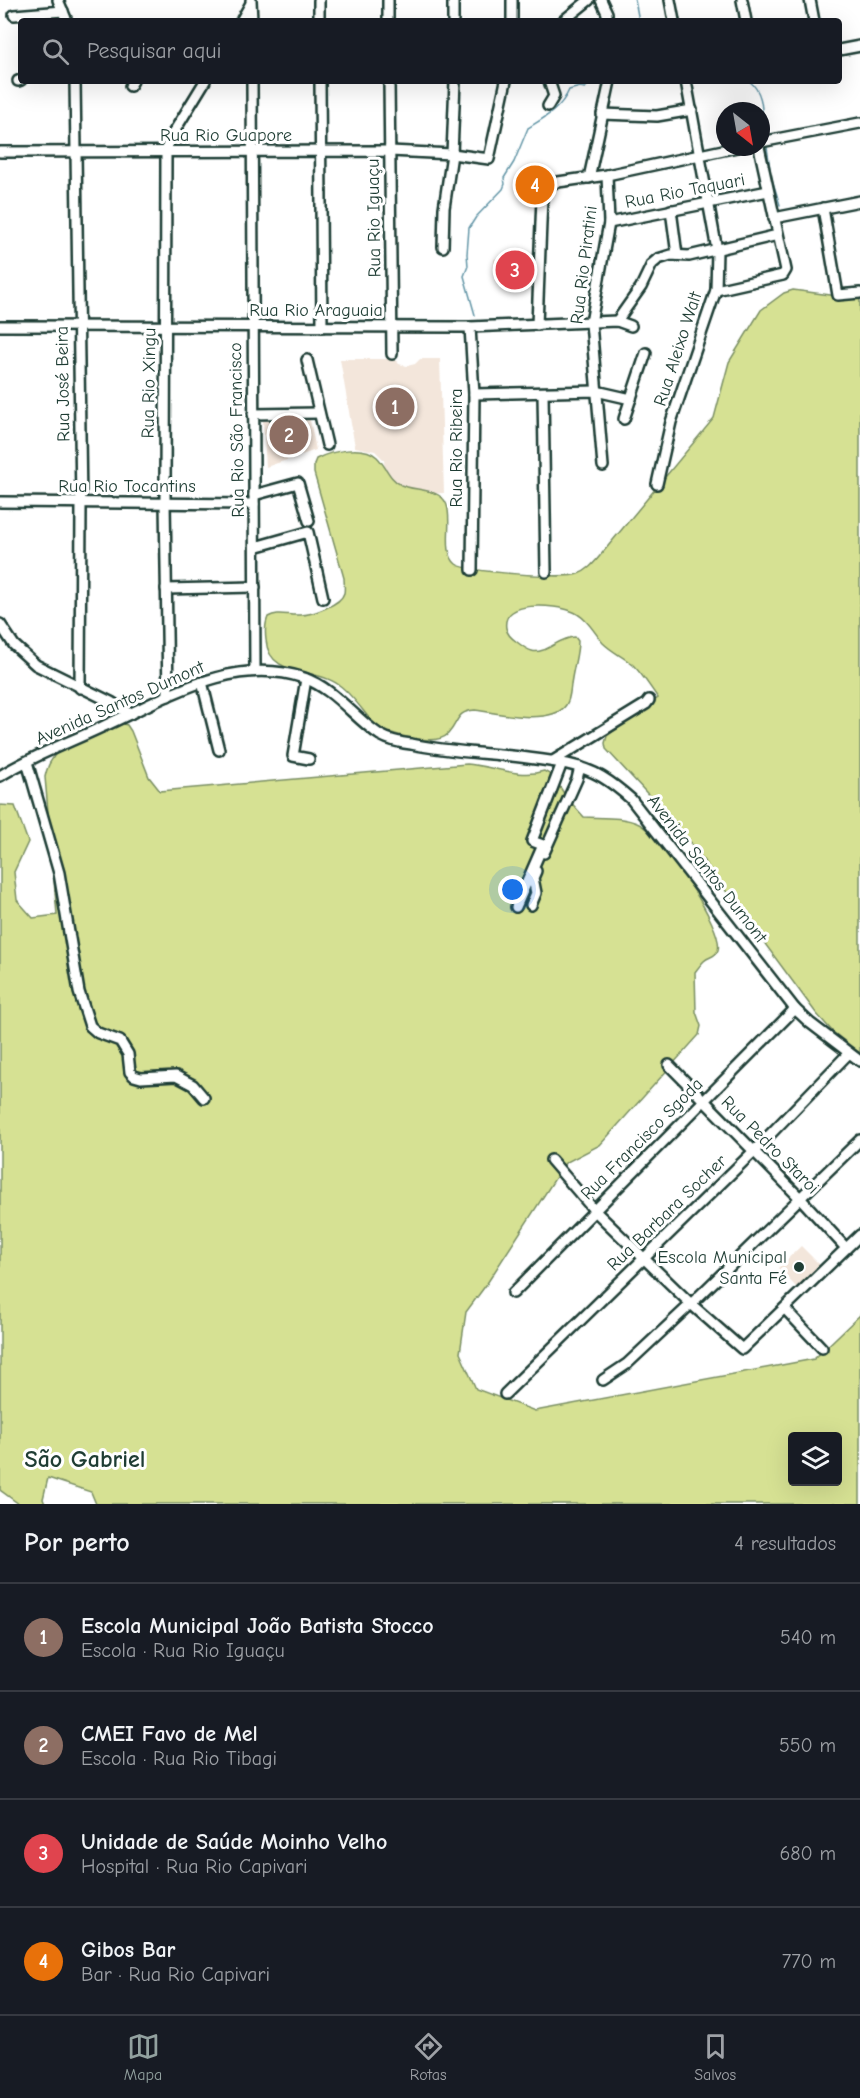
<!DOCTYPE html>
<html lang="pt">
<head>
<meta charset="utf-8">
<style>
  body { margin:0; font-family:"Comic Neue",sans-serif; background:#242831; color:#f1f3f6 }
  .controls { position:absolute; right:18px; bottom:18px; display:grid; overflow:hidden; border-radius:6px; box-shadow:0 6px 24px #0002 }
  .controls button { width:54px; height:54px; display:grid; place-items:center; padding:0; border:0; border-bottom:2px solid #363941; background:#171b24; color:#f1f3f6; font:30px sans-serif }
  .compass { position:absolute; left:716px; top:102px; width:54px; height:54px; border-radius:50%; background:#171b24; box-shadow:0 6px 24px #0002; rotate:149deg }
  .you { position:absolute; left:513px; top:890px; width:21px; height:21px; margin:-15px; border:4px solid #fff; border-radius:50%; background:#1a73e8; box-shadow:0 0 0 9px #1a73e833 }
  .badge { display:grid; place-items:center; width:39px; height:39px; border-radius:50%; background:#92a19f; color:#fff; font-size:20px; font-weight:700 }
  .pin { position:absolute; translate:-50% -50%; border:3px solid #fff; box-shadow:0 2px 6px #0006 }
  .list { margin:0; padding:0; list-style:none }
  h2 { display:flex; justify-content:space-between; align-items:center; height:78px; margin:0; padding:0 24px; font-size:26px }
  h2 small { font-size:20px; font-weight:400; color:#9ea1a6 }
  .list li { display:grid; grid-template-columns:39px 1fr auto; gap:18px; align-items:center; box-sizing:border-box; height:108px; padding:0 24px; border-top:2px solid #363941 }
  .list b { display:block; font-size:22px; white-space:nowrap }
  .list p { margin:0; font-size:20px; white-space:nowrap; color:#9ea1a6 }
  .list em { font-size:20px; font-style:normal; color:#9ea1a6 }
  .icon { flex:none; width:33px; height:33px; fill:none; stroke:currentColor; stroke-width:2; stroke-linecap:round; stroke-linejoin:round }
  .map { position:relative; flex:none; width:860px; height:1504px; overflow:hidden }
  .search { position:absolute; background:#171b24; box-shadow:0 6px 24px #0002; left:18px; right:18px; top:18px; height:66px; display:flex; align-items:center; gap:15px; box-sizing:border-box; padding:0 21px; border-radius:6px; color:#9ea1a6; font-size:22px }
  .sheet { height:510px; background:#171b24 }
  nav { display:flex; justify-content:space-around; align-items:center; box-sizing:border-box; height:84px; border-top:2px solid #363941; background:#171b24; font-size:16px; color:#9ea1a6 }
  nav a { display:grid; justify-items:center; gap:3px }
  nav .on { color:#92a19f }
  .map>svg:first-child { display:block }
  .built { fill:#f3e6db }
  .green { fill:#d6e193; stroke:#7a8f64; stroke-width:1.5; fill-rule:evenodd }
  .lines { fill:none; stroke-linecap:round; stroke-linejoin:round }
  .stream { stroke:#6496a7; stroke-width:1.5 }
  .minor-casing { stroke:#1f3d34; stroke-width:14 }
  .minor { stroke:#fff; stroke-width:9 }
  .poi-dot { fill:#1f3d34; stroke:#fff; stroke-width:2 }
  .labels { text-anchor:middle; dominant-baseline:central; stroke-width:6; stroke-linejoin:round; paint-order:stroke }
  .street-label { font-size:18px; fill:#1f3d34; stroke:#fff }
  .poi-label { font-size:18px; fill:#1f3d34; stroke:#fff; text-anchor:end }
  .district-label { font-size:24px; font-weight:bold; fill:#1f3d34; stroke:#fff }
</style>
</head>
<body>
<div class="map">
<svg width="860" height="1504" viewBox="0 0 860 1504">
  <rect width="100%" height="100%" fill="#fff"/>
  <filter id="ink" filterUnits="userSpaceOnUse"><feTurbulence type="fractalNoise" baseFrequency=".0167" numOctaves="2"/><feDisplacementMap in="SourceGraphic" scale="12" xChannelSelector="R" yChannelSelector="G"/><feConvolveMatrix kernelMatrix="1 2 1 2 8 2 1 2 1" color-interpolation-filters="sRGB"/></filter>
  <g filter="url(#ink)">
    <g class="built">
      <path d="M535,256V280L495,281L494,259Z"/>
      <path d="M340,359H395L399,364L407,366L415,364L420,359H440L444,493L386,496L384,460L375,451L355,447Z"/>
      <path d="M310,420L316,450L266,467L263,421Z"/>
      <path d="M801,1246L820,1265L797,1288L778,1268Z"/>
    </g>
    <g class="green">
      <path d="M793,290L860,299V1053L833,1032L816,1013L681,830L606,749L605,743L607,736L658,698C650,687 643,675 633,665C624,657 612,652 603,643C594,632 586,616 571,611C556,605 501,599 506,628C507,634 511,638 517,642C521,645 527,650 532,651C545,655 559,637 575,637L578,641C578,654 574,665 572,678C570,687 571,698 566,705C552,726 496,713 475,710C455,712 460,721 448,734C436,747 390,735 376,726C364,713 353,695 339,685C314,667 269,678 266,640C265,632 265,624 268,617C278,611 288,616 300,615C311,615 341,605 344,593C345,589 344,582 344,578L314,473V464L316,459C331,451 364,444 377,457C386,466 389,479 401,485C414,491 439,488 446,503C454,519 441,552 456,564C466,572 566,579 578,574C587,571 593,564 599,557L714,418L729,362L761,310L784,293Z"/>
      <path d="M119,723L127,725L131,731L149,777L160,791L467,764C492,766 519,779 544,771L553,776L567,798L584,817C601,818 623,816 639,824C660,834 725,928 718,950C715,958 709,956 704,961C701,964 698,968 695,972L696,1012L701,1026L699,1035L600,1145L565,1163L486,1285L466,1312L460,1353L476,1389L535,1411L814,1359L860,1315V1504H96L91,1492L48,1478L43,1499L45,1504H19L0,1490V805L15,806L28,842L14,872L17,900L33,918L57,915L45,777C52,740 88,734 119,723ZM792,1436H838V1482H792Z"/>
    </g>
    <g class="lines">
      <g class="stream">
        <path d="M635,0L639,21"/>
        <path d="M749,81C764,92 762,112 763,129"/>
        <path d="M767,147L771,176L780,205"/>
        <path d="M475,315L464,276L468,266L467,254L469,228L476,217L503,189L505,184L504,178L514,162L528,128C544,118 561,109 569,90L580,87L585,88L591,82"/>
      </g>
      <defs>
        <g id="minor">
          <path d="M58,0L67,21"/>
          <path d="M251,0L252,21"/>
          <path d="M319,0V21"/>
          <path d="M388,0V21"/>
          <path d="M512,0V21"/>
          <path d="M601,0L607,13V21"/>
          <path d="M670,0L674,21"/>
          <path d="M742,0L746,21"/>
          <path d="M810,0L814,21"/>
          <path d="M14,15L63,11"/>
          <path d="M241,21L250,5"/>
          <path d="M453,21V0"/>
          <path d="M563,21L589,0"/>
          <path d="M839,50L860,46"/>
          <path d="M18,81L21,80"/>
          <path d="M75,81L81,503L80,688"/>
          <path d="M252,81L255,671"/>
          <path d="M320,81L322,327"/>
          <path d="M389,81L392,354"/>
          <path d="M130,86L133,81"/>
          <path d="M548,106L554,96L549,81"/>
          <path d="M602,114L657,116L692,110"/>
          <path d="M761,142L860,123"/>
          <path d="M0,152L390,151L452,154L489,159L506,81"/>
          <path d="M589,178L610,81"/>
          <path d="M823,208L838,295L860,293"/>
          <path d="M671,210L677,255"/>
          <path d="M774,218L860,201"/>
          <path d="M609,223L768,191"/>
          <path d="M443,247L444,208L452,154L455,81"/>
          <path d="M716,290L783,275L786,270L759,147"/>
          <path d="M617,321L641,287L652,264L658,259L671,255L689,256L778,235"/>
          <path d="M537,325L542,197L546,188L551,183L607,175L737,147"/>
          <path d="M0,326L470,327L617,321L631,326"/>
          <path d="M470,327L474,394L472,570"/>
          <path d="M307,360L327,445"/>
          <path d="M543,393L546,572"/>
          <path d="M474,394L596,391L631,399"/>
          <path d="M253,414L319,413"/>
          <path d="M624,419L646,353"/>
          <path d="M603,466L591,323L609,223L607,175"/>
          <path d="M657,484L671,422L716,290L717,250L686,81"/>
          <path d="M254,495L298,483L309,521"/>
          <path d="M0,502L254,504"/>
          <path d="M255,547L308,532L323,598"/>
          <path d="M166,589L255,587"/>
          <path d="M0,624L14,645L36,665L111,702L130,714"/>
          <path d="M306,679L293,756L309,759"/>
          <path d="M202,682L219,750"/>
          <path d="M168,696L165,502L166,151L169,140L205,81"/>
          <path d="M553,761L646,704L649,700"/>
          <path d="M27,762L59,873L79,992L90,1026L98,1033L120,1041L128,1054L130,1072L134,1076L141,1078L176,1076L193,1085L204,1098"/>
          <path d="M0,776C32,756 68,743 102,727C164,699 233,654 304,678C335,689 354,718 380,735C389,740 401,743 411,744C449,752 489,753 528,758C553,761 580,764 602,777C612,783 622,791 631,799L795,1009L810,1023L860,1061"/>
          <path d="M544,853L577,779L580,767"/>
          <path d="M531,905L536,893L533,878L536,871"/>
          <path d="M516,907L543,845L532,841L562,763"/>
          <path d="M669,1065L800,1198L846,1248"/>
          <path d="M551,1160L595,1211L691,1304L742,1349L860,1235"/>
          <path d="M513,1293L795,1009"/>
          <path d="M785,1309L822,1348"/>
          <path d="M603,1380L627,1364L691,1304L860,1140"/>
          <path d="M505,1394L753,1152L849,1053"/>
        </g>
      </defs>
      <use href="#minor" class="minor-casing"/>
      <use href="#minor" class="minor"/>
    </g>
  </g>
  <circle class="poi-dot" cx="799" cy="1267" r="6"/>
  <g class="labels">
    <g class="street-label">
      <text x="226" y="135">Rua Rio Guapore</text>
      <text transform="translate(685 191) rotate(-11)">Rua Rio Taquari</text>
      <text transform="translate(374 218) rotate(-91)">Rua Rio Iguaçu</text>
      <text transform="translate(584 265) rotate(-83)">Rua Rio Piratini</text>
      <text x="316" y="310">Rua Rio Araguaia</text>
      <text transform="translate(678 349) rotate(-72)">Rua Aleixo Walt</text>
      <text transform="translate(149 383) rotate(-89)">Rua Rio Xingu</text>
      <text transform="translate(63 384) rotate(-91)">Rua José Beira</text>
      <text transform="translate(237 430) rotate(-91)">Rua Rio São Francisco</text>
      <text transform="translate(456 448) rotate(-90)">Rua Rio Ribeira</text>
      <text x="127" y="486">Rua Rio Tocantins</text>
      <text transform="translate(120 703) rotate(-24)">Avenida Santos Dumont</text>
      <text transform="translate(707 869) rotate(52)">Avenida Santos Dumont</text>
      <text transform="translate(642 1139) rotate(-45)">Rua Francisco Sgoda</text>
      <text transform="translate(770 1145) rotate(45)">Rua Pedro Staroi</text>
      <text transform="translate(667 1213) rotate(-44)">Rua Barbara Socher</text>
    </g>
    <g class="poi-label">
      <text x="787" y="1257">Escola Municipal<tspan x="787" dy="21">Santa Fé</tspan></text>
    </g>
    <g class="district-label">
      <text x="85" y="1459">São Gabriel</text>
    </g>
  </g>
</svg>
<div class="controls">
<button><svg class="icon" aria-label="layers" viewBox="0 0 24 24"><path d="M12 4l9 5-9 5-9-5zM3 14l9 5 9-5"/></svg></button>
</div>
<svg class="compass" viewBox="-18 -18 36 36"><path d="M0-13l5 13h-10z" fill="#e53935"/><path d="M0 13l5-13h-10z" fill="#9ea1a6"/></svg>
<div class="you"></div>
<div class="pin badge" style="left:395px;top:407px;background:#8d6e63">1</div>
<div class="pin badge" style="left:289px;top:435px;background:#8d6e63">2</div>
<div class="pin badge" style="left:515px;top:270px;background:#e0444e">3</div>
<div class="pin badge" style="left:535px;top:185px;background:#e8710a">4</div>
<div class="search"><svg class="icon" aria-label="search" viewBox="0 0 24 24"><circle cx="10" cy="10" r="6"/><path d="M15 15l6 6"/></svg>Pesquisar aqui</div>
</div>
<section class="sheet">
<h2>Por perto<small>4 resultados</small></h2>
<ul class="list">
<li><span class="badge" style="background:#8d6e63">1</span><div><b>Escola Municipal João Batista Stocco</b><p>Escola · Rua Rio Iguaçu</p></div><em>540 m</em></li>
<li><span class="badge" style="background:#8d6e63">2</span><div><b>CMEI Favo de Mel</b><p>Escola · Rua Rio Tibagi</p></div><em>550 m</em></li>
<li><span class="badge" style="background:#e0444e">3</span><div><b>Unidade de Saúde Moinho Velho</b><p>Hospital · Rua Rio Capivari</p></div><em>680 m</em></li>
<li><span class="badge" style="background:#e8710a">4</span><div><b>Gibos Bar</b><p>Bar · Rua Rio Capivari</p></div><em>770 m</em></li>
</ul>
</section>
<nav>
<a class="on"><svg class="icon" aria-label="map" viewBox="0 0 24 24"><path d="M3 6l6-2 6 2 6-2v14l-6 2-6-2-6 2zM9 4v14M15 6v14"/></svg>Mapa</a>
<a><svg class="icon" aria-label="directions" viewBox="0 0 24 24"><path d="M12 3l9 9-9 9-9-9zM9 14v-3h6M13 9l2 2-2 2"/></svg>Rotas</a>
<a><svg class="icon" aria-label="saved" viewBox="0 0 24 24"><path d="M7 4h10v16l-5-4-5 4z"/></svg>Salvos</a>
</nav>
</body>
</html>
